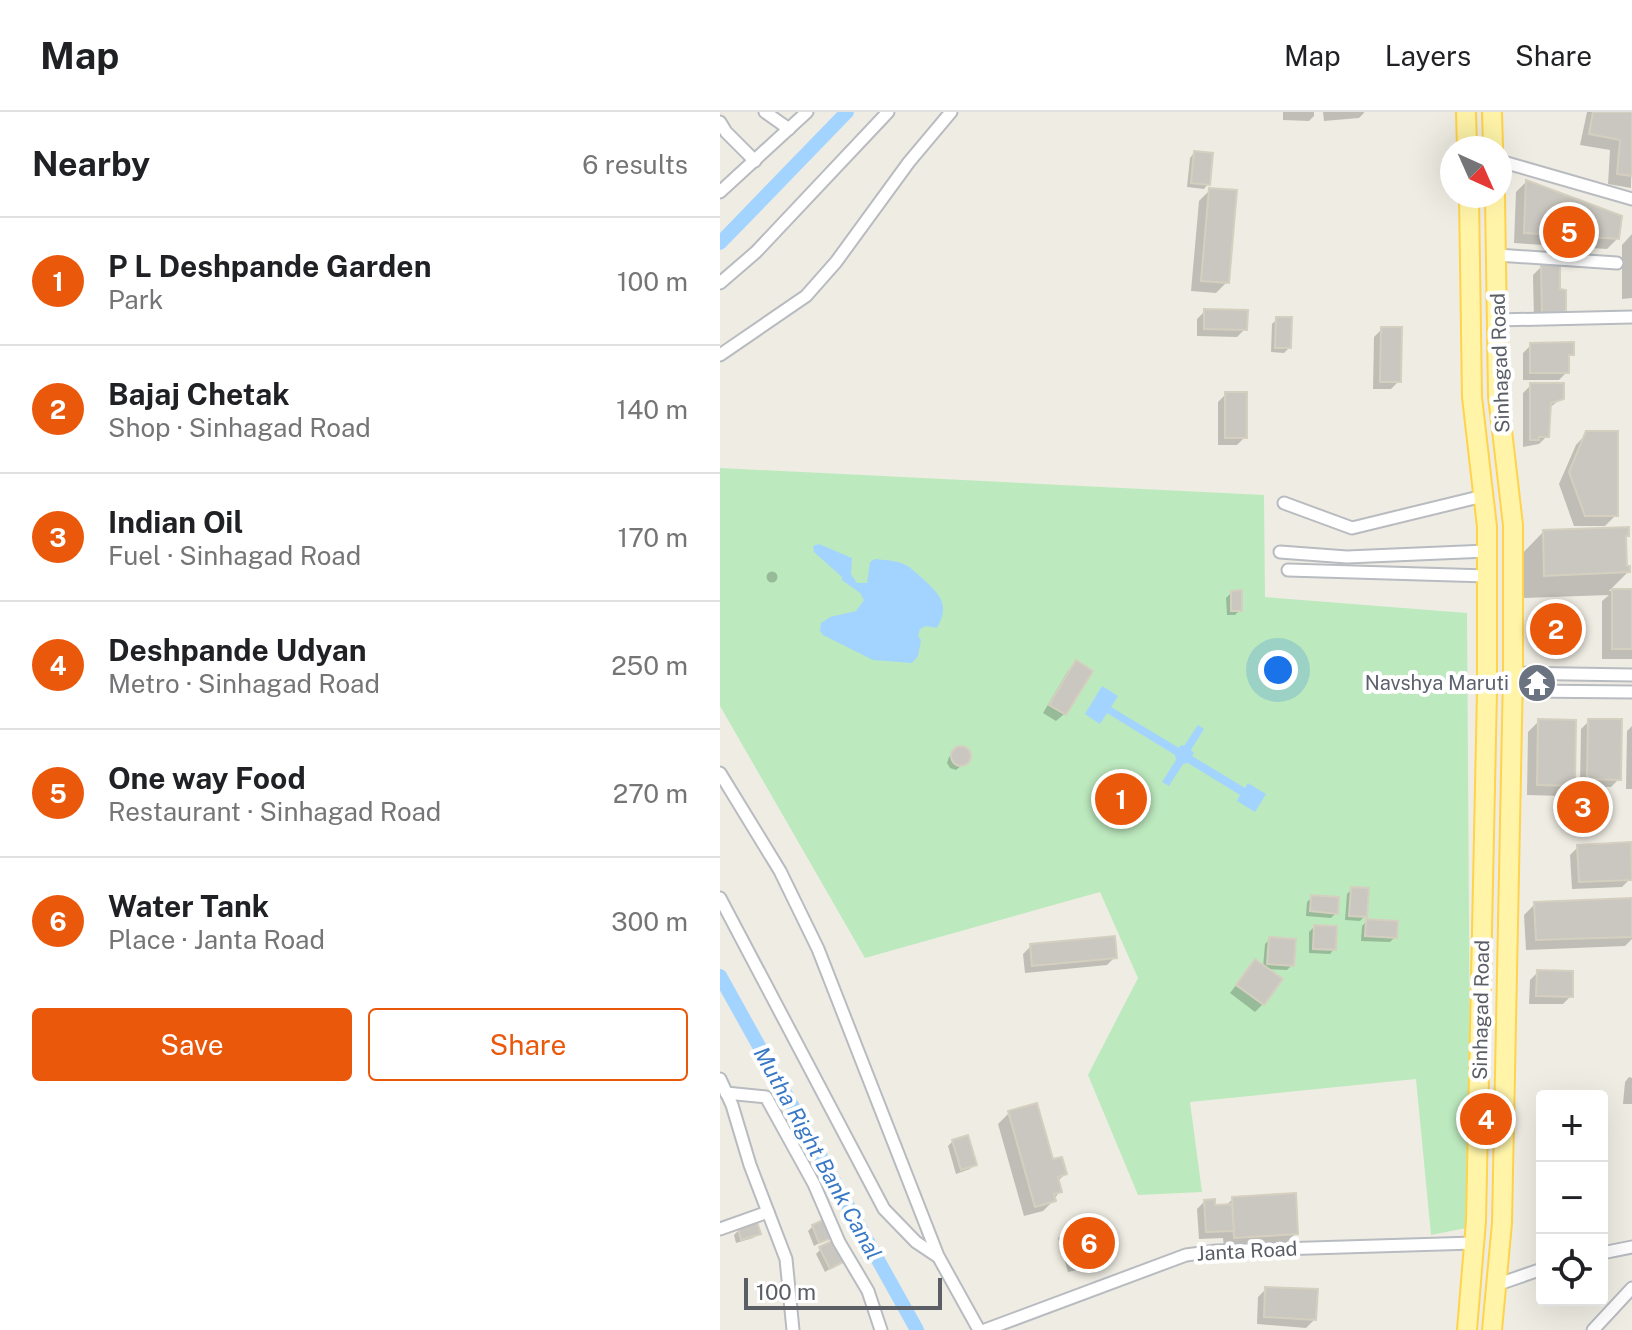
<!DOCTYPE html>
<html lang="en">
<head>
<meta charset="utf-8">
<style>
  body { margin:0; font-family:"Public Sans",sans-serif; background:#f2f2f2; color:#202124 }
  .controls { position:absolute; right:24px; bottom:24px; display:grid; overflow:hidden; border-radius:8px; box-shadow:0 8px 32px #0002 }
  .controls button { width:72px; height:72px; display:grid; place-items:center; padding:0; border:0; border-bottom:2px solid #e0e0e0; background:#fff; color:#202124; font:40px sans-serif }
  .compass { position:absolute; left:720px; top:24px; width:72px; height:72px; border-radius:50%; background:#fff; box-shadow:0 8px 32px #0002; rotate:135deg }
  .scale { position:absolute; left:24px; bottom:20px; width:198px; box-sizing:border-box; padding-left:8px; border:4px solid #5b5f65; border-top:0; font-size:22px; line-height:28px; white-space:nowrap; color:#5b5f65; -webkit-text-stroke:6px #fff; paint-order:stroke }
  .you { position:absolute; left:558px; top:558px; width:28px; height:28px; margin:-20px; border:6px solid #fff; border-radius:50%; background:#1a73e8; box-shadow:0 0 0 12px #1a73e833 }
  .badge { display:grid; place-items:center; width:52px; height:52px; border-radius:50%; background:#ea580c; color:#fff; font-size:26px; font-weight:700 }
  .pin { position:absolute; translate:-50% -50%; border:4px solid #fff; box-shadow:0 2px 8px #0006 }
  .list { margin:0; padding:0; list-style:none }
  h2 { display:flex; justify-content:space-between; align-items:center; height:104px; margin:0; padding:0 32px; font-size:34px }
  h2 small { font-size:26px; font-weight:400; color:#757577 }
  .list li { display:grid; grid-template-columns:52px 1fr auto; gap:24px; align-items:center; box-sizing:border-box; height:128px; padding:0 32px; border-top:2px solid #e0e0e0 }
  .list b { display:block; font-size:30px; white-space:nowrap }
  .list p { margin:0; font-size:26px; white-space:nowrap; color:#757577 }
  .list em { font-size:26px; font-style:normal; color:#757577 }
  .actions { display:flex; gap:16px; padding:24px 32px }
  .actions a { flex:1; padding:18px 0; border:2px solid #ea580c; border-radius:8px; text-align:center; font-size:28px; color:#ea580c }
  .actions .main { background:#ea580c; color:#fff }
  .icon { flex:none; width:44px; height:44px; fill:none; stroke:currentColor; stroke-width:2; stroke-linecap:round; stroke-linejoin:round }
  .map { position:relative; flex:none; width:912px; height:1218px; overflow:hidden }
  header { display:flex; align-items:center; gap:48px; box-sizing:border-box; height:112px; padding:0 40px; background:#fff; border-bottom:2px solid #e0e0e0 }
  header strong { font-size:38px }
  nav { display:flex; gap:44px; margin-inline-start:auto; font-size:28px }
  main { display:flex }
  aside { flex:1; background:#fff }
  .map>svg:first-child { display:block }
  .green { fill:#bde9be }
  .water { fill:#a3d4ff }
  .shadow { fill:#0003 }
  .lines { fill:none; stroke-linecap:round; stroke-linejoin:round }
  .canal { stroke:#a3d4ff; stroke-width:14 }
  .building { fill:#cac7c0; stroke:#d5cfc0; stroke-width:2 }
  .street-casing { stroke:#b8bbc0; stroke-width:15 }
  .primary-casing { stroke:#ffd34c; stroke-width:22 }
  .street { stroke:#fff; stroke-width:11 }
  .primary { stroke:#fff4a8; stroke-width:18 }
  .labels { text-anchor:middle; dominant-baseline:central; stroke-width:8; stroke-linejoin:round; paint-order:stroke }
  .street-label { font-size:20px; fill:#5b5f65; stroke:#fff }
  .worship-label { font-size:20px; fill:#5b616d; stroke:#fff; text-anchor:end }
  .water-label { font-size:22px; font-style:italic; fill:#3878c5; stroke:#fff }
</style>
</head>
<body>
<header>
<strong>Map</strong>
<nav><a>Map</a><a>Layers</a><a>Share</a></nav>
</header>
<main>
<aside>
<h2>Nearby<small>6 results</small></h2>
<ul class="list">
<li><span class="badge">1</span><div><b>P L Deshpande Garden</b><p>Park</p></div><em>100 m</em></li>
<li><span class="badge">2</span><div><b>Bajaj Chetak</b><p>Shop · Sinhagad Road</p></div><em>140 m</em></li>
<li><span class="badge">3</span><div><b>Indian Oil</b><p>Fuel · Sinhagad Road</p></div><em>170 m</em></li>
<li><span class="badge">4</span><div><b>Deshpande Udyan</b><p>Metro · Sinhagad Road</p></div><em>250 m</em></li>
<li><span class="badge">5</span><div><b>One way Food</b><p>Restaurant · Sinhagad Road</p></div><em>270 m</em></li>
<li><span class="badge">6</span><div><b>Water Tank</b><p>Place · Janta Road</p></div><em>300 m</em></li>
</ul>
<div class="actions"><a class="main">Save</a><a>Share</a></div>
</aside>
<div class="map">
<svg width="912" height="1218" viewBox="0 0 912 1218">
  <rect width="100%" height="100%" fill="#efede3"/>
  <path class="green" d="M0,356L544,383L545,485L747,501L751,1115L711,1123L696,967L470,990L482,1080L418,1083L368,963L418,866L380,780L145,846L0,594Z"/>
  <g class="water">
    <path d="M99,432L132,446L131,462L137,471H147L150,450L155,447C163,448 173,448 181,451C190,454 195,460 202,466C219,482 231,492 217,516L206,514L200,517L198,524L201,528L198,544L192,551L153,548L103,523L100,519L101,511L110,505L136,499L144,488L140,481L122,468V465L94,440L93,434Z"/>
    <path d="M382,574L398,584L391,595L459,636L461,633L464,634L478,613L484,617L471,638L474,641L472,644L525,676L528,671L546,682L535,700L517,689L520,683L468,651L463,652L449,674L442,670L456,648L455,643L387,601L380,612L365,602Z"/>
  </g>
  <g class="shadow">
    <path d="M563,0H594V4L589,9L563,8Z"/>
    <path d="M603,0H644V1L639,6L604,9Z"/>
    <path d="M867,0H912L911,76L888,72L890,38L860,33Z"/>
    <path d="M474,41L488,72L484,77L467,75L470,46Z"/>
    <path d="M806,70L897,127L887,137L794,131L796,80Z"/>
    <path d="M490,78L507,170L496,181L471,179L479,89Z"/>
    <path d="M912,122V186L902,187V133Z"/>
    <path d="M821,155L838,179L844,180L814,210L813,163Z"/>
    <path d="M485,199L525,217L517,225L477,224V207Z"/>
    <path d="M557,207L569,236L564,241L551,240L552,212Z"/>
    <path d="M662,217L679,269L671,277H653L654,225Z"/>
    <path d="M811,233L852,242L847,247V260L839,268H803V241Z"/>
    <path d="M811,273L842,286L828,297L827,324L819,332L803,335V281Z"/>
    <path d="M506,282L525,325L517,333H498V290Z"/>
    <path d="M867,321L896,403L885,414H854L839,372L856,333Z"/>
    <path d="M823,420L907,424L904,427L905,456L908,460L889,479H912V547H882V489L889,483L801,486L800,444Z"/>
    <circle cx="52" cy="465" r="5.5"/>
    <path d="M511,481L520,498L515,503H507L506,486Z"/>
    <path d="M356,551L344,602L336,609L323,601L348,559Z"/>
    <path d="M819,609L853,673L842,684L807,683L808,620Z"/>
    <path d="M869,609L899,667L891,675L860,674L861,617Z"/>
    <path d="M912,614V677H906L907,619Z"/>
    <path d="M240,636L246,638L249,643L247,649L236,658L230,656L227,651L229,645Z"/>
    <path d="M858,735L910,767L902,775L852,777L850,743Z"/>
    <path d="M632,777L645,804L640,809L625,808L627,782Z"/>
    <path d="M592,785L616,801L611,806L586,804L587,790Z"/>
    <path d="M912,788V827L905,834L806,838L804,803L815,792Z"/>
    <path d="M647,809L675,825L670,830L641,829L642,814Z"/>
    <path d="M594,815L614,837L610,842L589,841V820Z"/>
    <path d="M549,828L572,853L567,858L546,857L543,892L535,900L510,881L535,849L543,855L545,832Z"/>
    <path d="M311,834L395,845L387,853L305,861L303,842Z"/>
    <path d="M818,860L851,884L843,892H809L810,868Z"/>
    <path d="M909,965L912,966V992H903L905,970Z"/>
    <path d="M289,1001L345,1062L337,1070L339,1080L334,1088L323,1099L304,1104L278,1012Z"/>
    <path d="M233,1029L255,1052L250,1057L236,1062L228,1034Z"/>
    <path d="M513,1087L576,1121L565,1132L504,1136L503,1126L479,1127L477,1097L485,1089L493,1095L505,1094Z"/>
    <path d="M93,1114L110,1125L94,1134L88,1119Z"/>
    <path d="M19,1118L38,1121L33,1126L16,1131L14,1123Z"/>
    <path d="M346,1118L391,1144L384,1152L348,1160L338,1126Z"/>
    <path d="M101,1137L122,1149L105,1160L96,1142Z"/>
    <path d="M546,1177L594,1208L586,1216L537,1212L538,1185Z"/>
  </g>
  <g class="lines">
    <g class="canal">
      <path d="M0,131L127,0"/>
      <path d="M0,864L197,1218"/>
    </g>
  </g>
  <g class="building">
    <path d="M873,0H912V64L897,62L900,28L869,22Z"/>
    <path d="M474,39L493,41L490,73L471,71Z"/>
    <path d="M806,68L902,104L899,127L804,121Z"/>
    <path d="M489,76L517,78L509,171L481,169Z"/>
    <path d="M840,151V177L846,178V202L822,203L821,153Z"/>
    <path d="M484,197L528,198L527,218L484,217Z"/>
    <path d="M556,205H572L571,236H555Z"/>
    <path d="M661,215H682L681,270H660Z"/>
    <path d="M854,230V243H849V261H810V231Z"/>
    <path d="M810,271H844V287L831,291L829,325H819V328H810Z"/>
    <rect x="505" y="280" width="22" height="46"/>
    <path d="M866,319H898V404H865L849,360Z"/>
    <path d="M909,415V424H906L907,454H910V460L824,464L823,418Z"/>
    <rect x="892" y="477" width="20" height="60"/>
    <path d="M522,478V499H511V479Z"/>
    <path d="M356,548L373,559L346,603L329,593Z"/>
    <path d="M818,607L856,608L855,674L817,673Z"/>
    <path d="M868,607H902L901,668L867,667Z"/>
    <circle cx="241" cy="644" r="10"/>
    <path d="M911,730L912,768L859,770L857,733Z"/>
    <path d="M631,775L649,776L647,805L629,804Z"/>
    <path d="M591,783L619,785L618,802L590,799Z"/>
    <path d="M912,786V825L816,828L814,790Z"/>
    <path d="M646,807L678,809L677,826L645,824Z"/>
    <path d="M594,813L617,814L616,838L593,837Z"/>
    <path d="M395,824L397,846L312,854L310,832Z"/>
    <path d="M549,825L576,827L574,854L547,852Z"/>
    <path d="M535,847L563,867L544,893L516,873Z"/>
    <path d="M817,858L853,859V885L816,884Z"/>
    <path d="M317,991L333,1047L342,1045L347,1062L338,1065L342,1080L334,1082L336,1089L315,1095L288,999Z"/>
    <path d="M248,1023L257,1053L241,1058L232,1028Z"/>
    <path d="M576,1081L578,1122L514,1126L512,1085Z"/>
    <path d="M495,1087V1093L512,1092L514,1119L486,1120L484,1088Z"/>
    <path d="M105,1107L112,1126L99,1131L92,1113Z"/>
    <path d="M382,1107L394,1145L356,1153L345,1116Z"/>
    <path d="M37,1110L41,1122L21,1128L18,1116Z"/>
    <path d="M114,1128L125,1149L110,1157L99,1135Z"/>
    <path d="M545,1175L598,1177L596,1208L544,1205Z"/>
  </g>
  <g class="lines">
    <defs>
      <g id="street">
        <path d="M45,0L69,17"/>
        <path d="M0,10L6,20L35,49"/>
        <path d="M780,49L912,87"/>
        <path d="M0,80L87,0"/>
        <path d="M777,143L897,151"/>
        <path d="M0,171L36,140L168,0"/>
        <path d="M777,208L912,205"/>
        <path d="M0,243L86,184L116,150L189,50L231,0"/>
        <path d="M564,391L632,416L763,384"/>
        <path d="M560,440L627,445L767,439"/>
        <path d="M568,458L767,464"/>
        <path d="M793,561L912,563"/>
        <path d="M793,579L912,580"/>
        <path d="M0,661L60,759L98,837L218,1144L259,1218"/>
        <path d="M0,786L164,1097L196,1130L217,1144"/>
        <path d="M0,967L12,993L30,1053L66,1147L73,1218"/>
        <path d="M6,981L46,985L94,1072L119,1130L148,1179L161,1218"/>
        <path d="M0,1117L48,1100"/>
        <path d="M882,1141L912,1135"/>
        <path d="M776,1173L822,1157"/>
        <path d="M265,1218L466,1143L496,1139L754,1131"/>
        <path d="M873,1218L912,1176"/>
      </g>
      <g id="primary">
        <path d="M746,0L747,36"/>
        <path d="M772,0L773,36"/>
        <path d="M747,1218L756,1109L767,578V415L752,285L749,84"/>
        <path d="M772,1218L782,1111L793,561V413L778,284L775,84"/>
      </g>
    </defs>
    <use href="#street" class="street-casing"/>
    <use href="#primary" class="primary-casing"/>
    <use href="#street" class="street"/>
    <use href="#primary" class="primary"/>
  </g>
  <defs>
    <symbol id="temple-disc" viewBox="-11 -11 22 22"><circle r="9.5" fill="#6b7280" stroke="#fff"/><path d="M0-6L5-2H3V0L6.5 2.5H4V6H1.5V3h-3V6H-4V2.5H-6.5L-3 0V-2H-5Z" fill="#fff"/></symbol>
  </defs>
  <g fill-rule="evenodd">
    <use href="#temple-disc" x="795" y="549" width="44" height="44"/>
  </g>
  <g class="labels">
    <g class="street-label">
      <text transform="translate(780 251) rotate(-92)">Sinhagad Road</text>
      <text transform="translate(761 898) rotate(-89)">Sinhagad Road</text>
      <text transform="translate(527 1139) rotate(-3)">Janta Road</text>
    </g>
    <g class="worship-label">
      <text x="789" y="571">Navshya Maruti</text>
    </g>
    <g class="water-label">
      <text transform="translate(98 1041) rotate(61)">Mutha Right Bank Canal</text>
    </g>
  </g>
</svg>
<div class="controls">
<button>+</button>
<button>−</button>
<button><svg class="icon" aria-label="locate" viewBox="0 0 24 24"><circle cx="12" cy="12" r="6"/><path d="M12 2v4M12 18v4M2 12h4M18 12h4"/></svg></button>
</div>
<svg class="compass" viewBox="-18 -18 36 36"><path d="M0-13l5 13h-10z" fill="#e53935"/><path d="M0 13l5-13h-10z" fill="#757577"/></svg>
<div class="scale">100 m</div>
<div class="you"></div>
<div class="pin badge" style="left:401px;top:687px">1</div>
<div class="pin badge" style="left:836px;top:517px">2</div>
<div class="pin badge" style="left:863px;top:695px">3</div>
<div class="pin badge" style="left:766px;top:1007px">4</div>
<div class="pin badge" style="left:849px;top:120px">5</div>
<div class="pin badge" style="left:369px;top:1131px">6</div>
</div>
</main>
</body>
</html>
